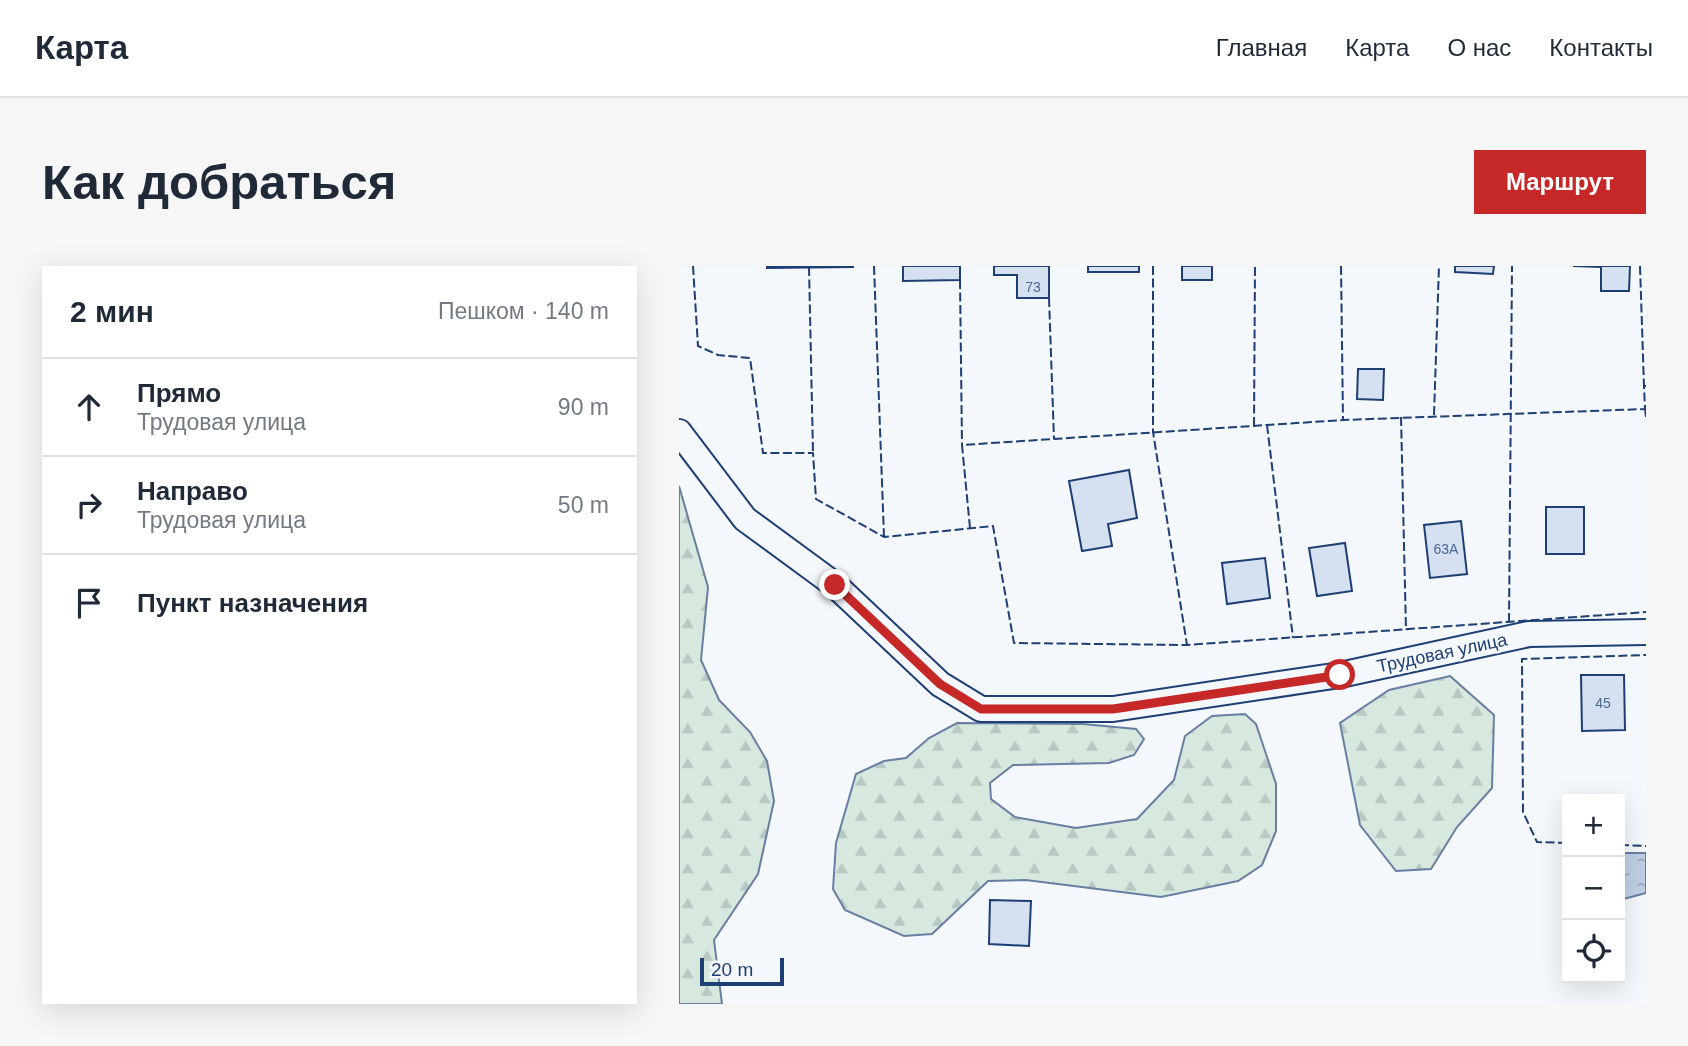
<!DOCTYPE html>
<html lang="ru">
<head>
<meta charset="utf-8">
<style>
  body { margin:0; font-family:Helvetica,sans-serif; background:#f6f6f7; color:#1f2937 }
  .controls { position:absolute; right:21px; bottom:21px; display:grid; overflow:hidden; border-radius:0px; box-shadow:0 7px 28px #0002 }
  .controls button { width:63px; height:63px; display:grid; place-items:center; padding:0; border:0; border-bottom:2px solid #e0e1e3; background:#fff; color:#1f2937; font:35px sans-serif }
  .scale { position:absolute; left:21px; bottom:18px; width:84px; box-sizing:border-box; padding-left:7px; border:4px solid #1d3f73; border-top:0; font-size:19px; line-height:24px; white-space:nowrap; color:#1d3f73; -webkit-text-stroke:5px #f4f7fb; paint-order:stroke }
  .stop { position:absolute; width:21px; height:21px; margin:-16px; border:5px solid #c62828; border-radius:50%; background:#fff }
  .stop.end { background:#c62828; border-color:#fff; box-shadow:0 2px 7px #0008 }
  .list { margin:0; padding:0; list-style:none }
  h2 { display:flex; justify-content:space-between; align-items:center; height:91px; margin:0; padding:0 28px; font-size:30px }
  h2 small { font-size:23px; font-weight:400; color:#747a83 }
  .list li { display:grid; grid-template-columns:46px 1fr auto; gap:21px; align-items:center; box-sizing:border-box; height:98px; padding:0 28px; border-top:2px solid #e0e1e3 }
  .list b { display:block; font-size:26px; white-space:nowrap }
  .list p { margin:0; font-size:23px; white-space:nowrap; color:#747a83 }
  .list em { font-size:23px; font-style:normal; color:#747a83 }
  .icon { flex:none; width:38px; height:38px; fill:none; stroke:currentColor; stroke-width:2; stroke-linecap:round; stroke-linejoin:round }
  .map { position:relative; flex:none; width:967px; height:738px; overflow:hidden; border-radius:0px }
  header { display:flex; align-items:center; gap:42px; box-sizing:border-box; height:98px; padding:0 35px; background:#fff; border-bottom:2px solid #e0e1e3 }
  header strong { font-size:33px }
  nav { display:flex; gap:38px; margin-inline-start:auto; font-size:24px }
  .intro { display:flex; align-items:center; justify-content:space-between; box-sizing:border-box; height:168px; padding:0 42px }
  h1 { margin:0; font-size:49px }
  .button { padding:18px 32px; border-radius:0px; background:#c62828; color:#fff; font-size:24px; font-weight:700 }
  main { display:flex; gap:42px; padding:0 42px }
  aside { flex:1; background:#fff; border-radius:0px; box-shadow:0 7px 28px #0002 }
  .map>svg:first-child { display:block }
  .forest { fill:url(#forest-firs); stroke:#687fa3; stroke-width:2 }
  .water { fill:url(#water-ripples); stroke:#687fa3; stroke-width:2 }
  .building { fill:#d5e0f0; stroke:#1d3f73; stroke-width:2 }
  .lines { fill:none; stroke-linecap:round; stroke-linejoin:round }
  .minor-casing { stroke:#1d3f73; stroke-width:28 }
  .minor { stroke:#f4f7fb; stroke-width:24 }
  .fence { stroke:#1d3f73; stroke-width:2; stroke-dasharray:9 3.5; stroke-linecap:butt }
  .route { stroke:#c62828; stroke-width:9 }
  .labels { text-anchor:middle; dominant-baseline:central; stroke-width:5; stroke-linejoin:round; paint-order:stroke }
  .number-label { font-size:14px; fill:#4b6792 }
  .street-label { font-size:18px; fill:#1d3f73; stroke:#f4f7fb }
</style>
</head>
<body>
<header>
<strong>Карта</strong>
<nav><a>Главная</a><a>Карта</a><a>О нас</a><a>Контакты</a></nav>
</header>
<div class="intro"><h1>Как добраться</h1><a class="button">Маршрут</a></div>
<main>
<aside>
<h2>2 мин<small>Пешком · 140 m</small></h2>
<ul class="list">
<li><svg class="icon" aria-label="ahead" viewBox="0 0 24 24"><path d="M12 20V5M6 11l6-6 6 6"/></svg><div><b>Прямо</b><p>Трудовая улица</p></div><em>90 m</em></li>
<li><svg class="icon" aria-label="right" viewBox="0 0 24 24"><path d="M7 20v-9h11M14 6l5 5-5 5"/></svg><div><b>Направо</b><p>Трудовая улица</p></div><em>50 m</em></li>
<li><svg class="icon" aria-label="arrive" viewBox="0 0 24 24"><path d="M6 21V4h12l-3 4 3 4H6"/></svg><div><b>Пункт назначения</b></div></li>
</ul>
</aside>
<div class="map">
<svg width="967" height="738" viewBox="0 0 967 738">
  <defs>
    <pattern id="forest-firs" width="22" height="20" patternUnits="userSpaceOnUse" patternTransform="scale(1.75)"><rect width="22" height="20" fill="#d7e8df"/><path d="M5 1l3.5 6h-7zM16 11l3.5 6h-7z" fill="#b8c8c3"/></pattern>
    <pattern id="water-ripples" width="26" height="14" patternUnits="userSpaceOnUse" patternTransform="scale(1.75)"><rect width="26" height="14" fill="#bed0e5"/><path d="M2 4q2-2 4 0t4 0M15 11q2-2 4 0t4 0" fill="none" stroke="#9aaabe"/></pattern>
  </defs>
  <rect width="100%" height="100%" fill="#f4f7fb"/>
  <g class="forest">
    <path d="M0,220L29,321L22,394L40,434L71,466L88,495L95,535L79,608L35,674L43,738H0Z"/>
    <path d="M771,410L815,449L813,522L778,561L752,603L717,605L681,559L661,457L710,424Z"/>
    <path d="M566,448L577,458L597,518V565L583,599L559,615L482,631L347,614L309,615L253,668L225,670L166,644L154,623L157,577L177,508L205,495L227,492L250,472L278,457L404,458L457,463L465,473L455,489L430,497L334,499L311,517L312,533L336,551L397,562L458,553L495,514L506,470L533,450Z"/>
  </g>
  <path class="water" d="M946,587H967V627L941,634V588Z"/>
  <g class="building">
    <path d="M88,0H174V1L88,2Z"/>
    <path d="M224,0H281V14L224,15Z"/>
    <path d="M315,0H370V32H338V9H315Z"/>
    <rect x="409" y="0" width="51" height="6"/>
    <rect x="503" y="0" width="30" height="14"/>
    <path d="M776,0H815L814,8L776,6Z"/>
    <path d="M894,0H951L950,25H922V1Z"/>
    <path d="M679,103H705L704,134L678,133Z"/>
    <path d="M450,204L458,252L429,258L433,280L403,285L390,215Z"/>
    <rect x="867" y="241" width="38" height="47"/>
    <path d="M782,255L788,308L751,312L745,259Z"/>
    <path d="M666,277L673,325L638,330L630,282Z"/>
    <path d="M586,292L591,332L548,338L543,297Z"/>
    <path d="M902,409H945L946,464L903,465Z"/>
    <path d="M311,634L352,635L350,680L310,678Z"/>
  </g>
  <g class="lines">
    <defs>
      <path id="minor" d="M0,166L66,253L156,319L261,418L302,443H434L661,409L850,368L967,366"/>
    </defs>
    <use href="#minor" class="minor-casing"/>
    <use href="#minor" class="minor"/>
    <g class="fence">
      <path d="M14,0L19,80L39,89L71,92L84,187H134L137,233L205,271L314,260L335,377L508,379L967,346"/>
      <path d="M195,0L205,271"/>
      <path d="M474,0V166L508,379"/>
      <path d="M662,0L664,154"/>
      <path d="M961,0L965,120"/>
      <path d="M130,1L134,187"/>
      <path d="M281,14L283,179"/>
      <path d="M370,32L375,173"/>
      <path d="M966,143L967,151"/>
      <path d="M755,149L760,0"/>
      <path d="M722,151L727,364"/>
      <path d="M588,159L614,372"/>
      <path d="M575,160L576,0"/>
      <path d="M291,262L283,179L664,154L966,143L965,120H967"/>
      <path d="M830,356L833,0"/>
      <path d="M888,577L858,576L844,546L843,393L967,389"/>
      <path d="M941,579L967,580"/>
    </g>
  </g>
  <g class="lines">
    <path class="route" d="M156,319L261,418L302,443H434L661,409"/>
  </g>
  <g class="labels">
    <g class="number-label">
      <text x="354" y="21">73</text>
      <text x="767" y="283">63А</text>
      <text x="924" y="437">45</text>
    </g>
    <g class="street-label">
      <text transform="translate(763 387) rotate(-12)">Трудовая улица</text>
    </g>
  </g>
</svg>
<div class="controls">
<button>+</button>
<button>−</button>
<button><svg class="icon" aria-label="locate" viewBox="0 0 24 24"><circle cx="12" cy="12" r="6"/><path d="M12 2v4M12 18v4M2 12h4M18 12h4"/></svg></button>
</div>
<div class="scale">20 m</div>
<div class="stop" style="left:661px;top:409px"></div>
<div class="stop end" style="left:156px;top:319px"></div>
</div>
</main>
</body>
</html>
